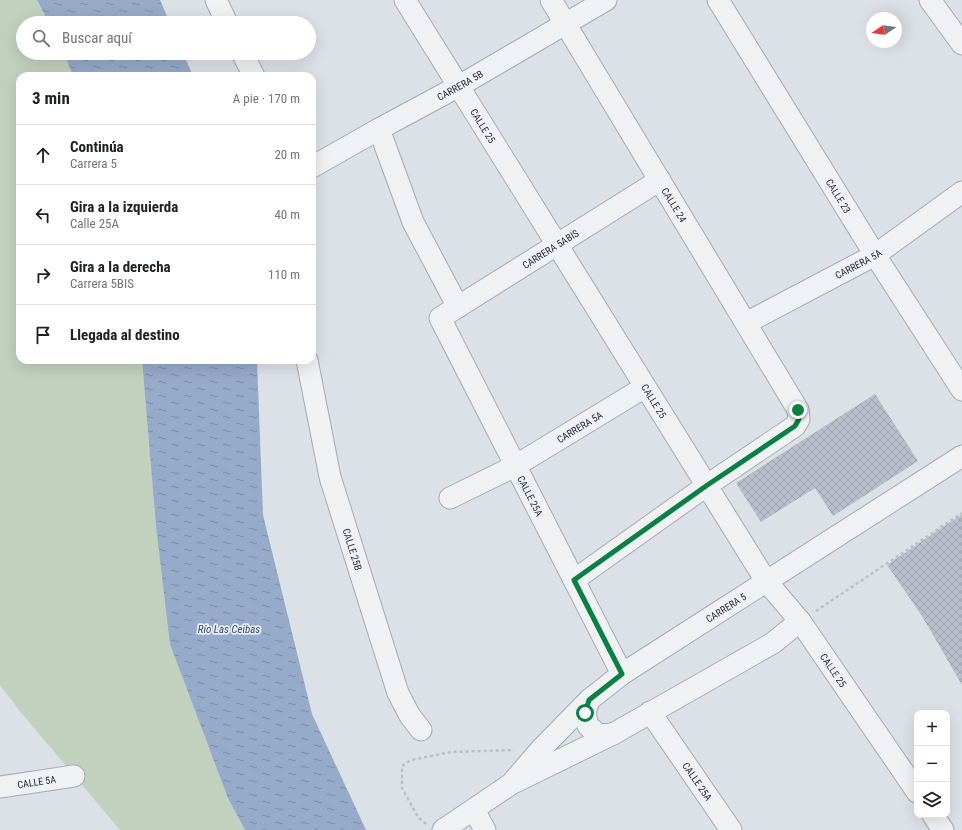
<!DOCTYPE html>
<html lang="es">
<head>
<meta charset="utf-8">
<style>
  body { margin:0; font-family:"Roboto Condensed",sans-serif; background:#f2f2f2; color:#202124 }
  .controls { position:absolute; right:12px; bottom:12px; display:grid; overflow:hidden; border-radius:8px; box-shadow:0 4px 16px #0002 }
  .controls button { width:36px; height:36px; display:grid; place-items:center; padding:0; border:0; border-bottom:1px solid #e0e0e0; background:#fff; color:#202124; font:20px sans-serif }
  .compass { position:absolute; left:866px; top:12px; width:36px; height:36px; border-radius:50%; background:#fff; box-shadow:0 4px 16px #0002; rotate:257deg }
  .stop { position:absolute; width:12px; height:12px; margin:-9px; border:3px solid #0b8043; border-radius:50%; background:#fff }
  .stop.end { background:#0b8043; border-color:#fff; box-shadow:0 1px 4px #0008 }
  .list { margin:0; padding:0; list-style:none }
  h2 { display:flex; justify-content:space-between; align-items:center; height:52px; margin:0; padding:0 16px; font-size:17px }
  h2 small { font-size:13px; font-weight:400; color:#757577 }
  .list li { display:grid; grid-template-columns:26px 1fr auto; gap:12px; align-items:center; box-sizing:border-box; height:60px; padding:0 16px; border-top:1px solid #e0e0e0 }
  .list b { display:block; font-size:15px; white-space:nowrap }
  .list p { margin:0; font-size:13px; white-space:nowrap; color:#757577 }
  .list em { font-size:13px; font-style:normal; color:#757577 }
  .icon { flex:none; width:22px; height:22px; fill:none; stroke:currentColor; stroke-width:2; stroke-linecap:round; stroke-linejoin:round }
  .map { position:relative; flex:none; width:962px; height:830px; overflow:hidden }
  .search { position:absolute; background:#fff; box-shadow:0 4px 16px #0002; left:16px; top:16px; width:300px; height:44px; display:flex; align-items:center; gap:10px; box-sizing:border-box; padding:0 14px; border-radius:22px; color:#757577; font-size:15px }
  .panel { position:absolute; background:#fff; box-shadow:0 4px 16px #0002; left:16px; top:72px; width:300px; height:292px; border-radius:12px }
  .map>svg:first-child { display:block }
  .green { fill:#c1d1bd }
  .water { fill:url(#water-ripples) }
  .building { fill:url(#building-cross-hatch) }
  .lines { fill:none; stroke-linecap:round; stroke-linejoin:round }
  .minor-casing { stroke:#a5aab4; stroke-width:23 }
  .path { stroke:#bbbec5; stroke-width:2.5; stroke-dasharray:3 3; stroke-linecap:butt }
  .minor { stroke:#eff1f5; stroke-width:21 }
  .route { stroke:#0b8043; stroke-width:5 }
  .labels { text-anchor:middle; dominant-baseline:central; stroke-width:3.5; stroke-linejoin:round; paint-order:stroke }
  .street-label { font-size:10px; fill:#262c3e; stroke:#eceff5 }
  .water-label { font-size:11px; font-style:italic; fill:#2f4873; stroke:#eceff5 }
</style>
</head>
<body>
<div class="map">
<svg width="962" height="830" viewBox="0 0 962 830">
  <defs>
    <pattern id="water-ripples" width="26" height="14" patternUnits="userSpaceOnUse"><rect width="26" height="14" fill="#96aac9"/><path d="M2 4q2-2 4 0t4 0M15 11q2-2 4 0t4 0" fill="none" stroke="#7a8ba5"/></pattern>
    <pattern id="building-cross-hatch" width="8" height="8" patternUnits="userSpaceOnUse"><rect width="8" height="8" fill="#b9beca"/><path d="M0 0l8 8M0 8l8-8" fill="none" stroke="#9fa3af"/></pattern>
  </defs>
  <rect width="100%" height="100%" fill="#dce0e7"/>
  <path class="green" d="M0,0H37L49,23H23V53H64L73,76H20V360H142L156,526L237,815L245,830H120L19,710L0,685Z"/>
  <g class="water">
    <path d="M37,0H160L170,23H49Z"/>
    <path d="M64,53H183L193,76H73Z"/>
    <path d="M142,360H257L263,515L312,714L366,830H245L228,798L170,644L156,526Z"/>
  </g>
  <g class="building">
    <path d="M875,394L918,461L833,516L815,488L761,522L736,483Z"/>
    <path d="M962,514V685L922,616L887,565Z"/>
  </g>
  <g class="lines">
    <defs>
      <g id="minor">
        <path d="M216,0L227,23"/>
        <path id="s1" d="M405,0L766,581L800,621L917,792"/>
        <path id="s2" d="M551,0L798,410L799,419L795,426L706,486L574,580"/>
        <path id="s3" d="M718,0L875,255L962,390"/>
        <path d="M930,0L962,44"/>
        <path d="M242,53L254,76"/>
        <path d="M379,129L413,222L458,307"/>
        <path id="s4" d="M312,167L379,129L459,86L606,0"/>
        <path id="s5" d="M746,323L875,255L962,192"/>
        <path id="s6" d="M307,360L330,477L398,693L410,716L421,730"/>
        <path id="s7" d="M450,498L515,466L645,387"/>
        <path id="s8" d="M622,674L440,318L660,180"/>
        <path d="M589,700L585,713L588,726L599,735L613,734"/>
        <path id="s9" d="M650,712L731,830"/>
        <path id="s10" d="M511,784L541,749L589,700L622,674L962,456"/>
        <path id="s11" d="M0,787L74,776"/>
        <path d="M474,810L485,830"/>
        <path d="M933,815L943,830"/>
        <path d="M443,830L511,784L613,734L773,643L800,621"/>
      </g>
    </defs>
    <use href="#minor" class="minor-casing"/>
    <g class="path">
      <path d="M816,611L962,513"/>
      <path d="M426,824L418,817L402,788V766L411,760L451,752L514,750"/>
    </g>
    <use href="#minor" class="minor"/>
  </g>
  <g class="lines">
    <path class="route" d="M585,713L589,700L622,674L574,580L706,486L795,426L799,419L798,410"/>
  </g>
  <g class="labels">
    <g class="street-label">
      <text stroke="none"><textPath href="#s4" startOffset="169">CARRERA 5B</textPath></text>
      <text stroke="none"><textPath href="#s1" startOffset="148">CALLE 25</textPath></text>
      <text stroke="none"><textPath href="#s3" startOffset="230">CALLE 23</textPath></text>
      <text stroke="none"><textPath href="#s2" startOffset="239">CALLE 24</textPath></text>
      <text stroke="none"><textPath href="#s8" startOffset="530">CARRERA 5ABIS</textPath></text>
      <text stroke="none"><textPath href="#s5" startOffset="127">CARRERA 5A</textPath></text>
      <text stroke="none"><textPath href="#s1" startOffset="472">CALLE 25</textPath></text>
      <text stroke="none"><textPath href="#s7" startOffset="148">CARRERA 5A</textPath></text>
      <text transform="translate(530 496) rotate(63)">CALLE 25A</text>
      <text stroke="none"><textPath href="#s6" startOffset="195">CALLE 25B</textPath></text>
      <text stroke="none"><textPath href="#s10" startOffset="280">CARRERA 5</textPath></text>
      <text stroke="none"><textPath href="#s1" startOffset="796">CALLE 25</textPath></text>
      <text stroke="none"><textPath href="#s9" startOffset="84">CALLE 25A</textPath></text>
      <text stroke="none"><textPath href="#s11" startOffset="37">CALLE 5A</textPath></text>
    </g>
    <g class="water-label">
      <text x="229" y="629">Río Las Ceibas</text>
    </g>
  </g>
</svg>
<div class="controls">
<button>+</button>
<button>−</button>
<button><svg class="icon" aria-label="layers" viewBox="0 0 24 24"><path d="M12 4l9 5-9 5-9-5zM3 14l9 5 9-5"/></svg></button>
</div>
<svg class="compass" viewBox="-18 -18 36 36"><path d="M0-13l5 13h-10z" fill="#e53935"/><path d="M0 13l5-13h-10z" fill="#757577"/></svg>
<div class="stop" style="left:585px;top:713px"></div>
<div class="stop end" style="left:798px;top:410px"></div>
<div class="search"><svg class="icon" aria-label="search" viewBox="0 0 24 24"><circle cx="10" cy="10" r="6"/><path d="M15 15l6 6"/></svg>Buscar aquí</div>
<section class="panel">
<h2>3 min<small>A pie · 170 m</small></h2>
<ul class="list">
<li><svg class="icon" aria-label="ahead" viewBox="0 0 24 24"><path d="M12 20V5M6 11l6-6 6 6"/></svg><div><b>Continúa</b><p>Carrera 5</p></div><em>20 m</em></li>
<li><svg class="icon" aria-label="left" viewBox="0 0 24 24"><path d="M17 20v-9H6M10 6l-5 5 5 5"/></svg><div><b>Gira a la izquierda</b><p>Calle 25A</p></div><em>40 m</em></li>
<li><svg class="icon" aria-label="right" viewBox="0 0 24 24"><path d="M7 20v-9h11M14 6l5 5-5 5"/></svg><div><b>Gira a la derecha</b><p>Carrera 5BIS</p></div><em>110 m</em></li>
<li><svg class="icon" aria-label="arrive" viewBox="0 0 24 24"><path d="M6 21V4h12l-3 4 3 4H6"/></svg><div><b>Llegada al destino</b></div></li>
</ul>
</section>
</div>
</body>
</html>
